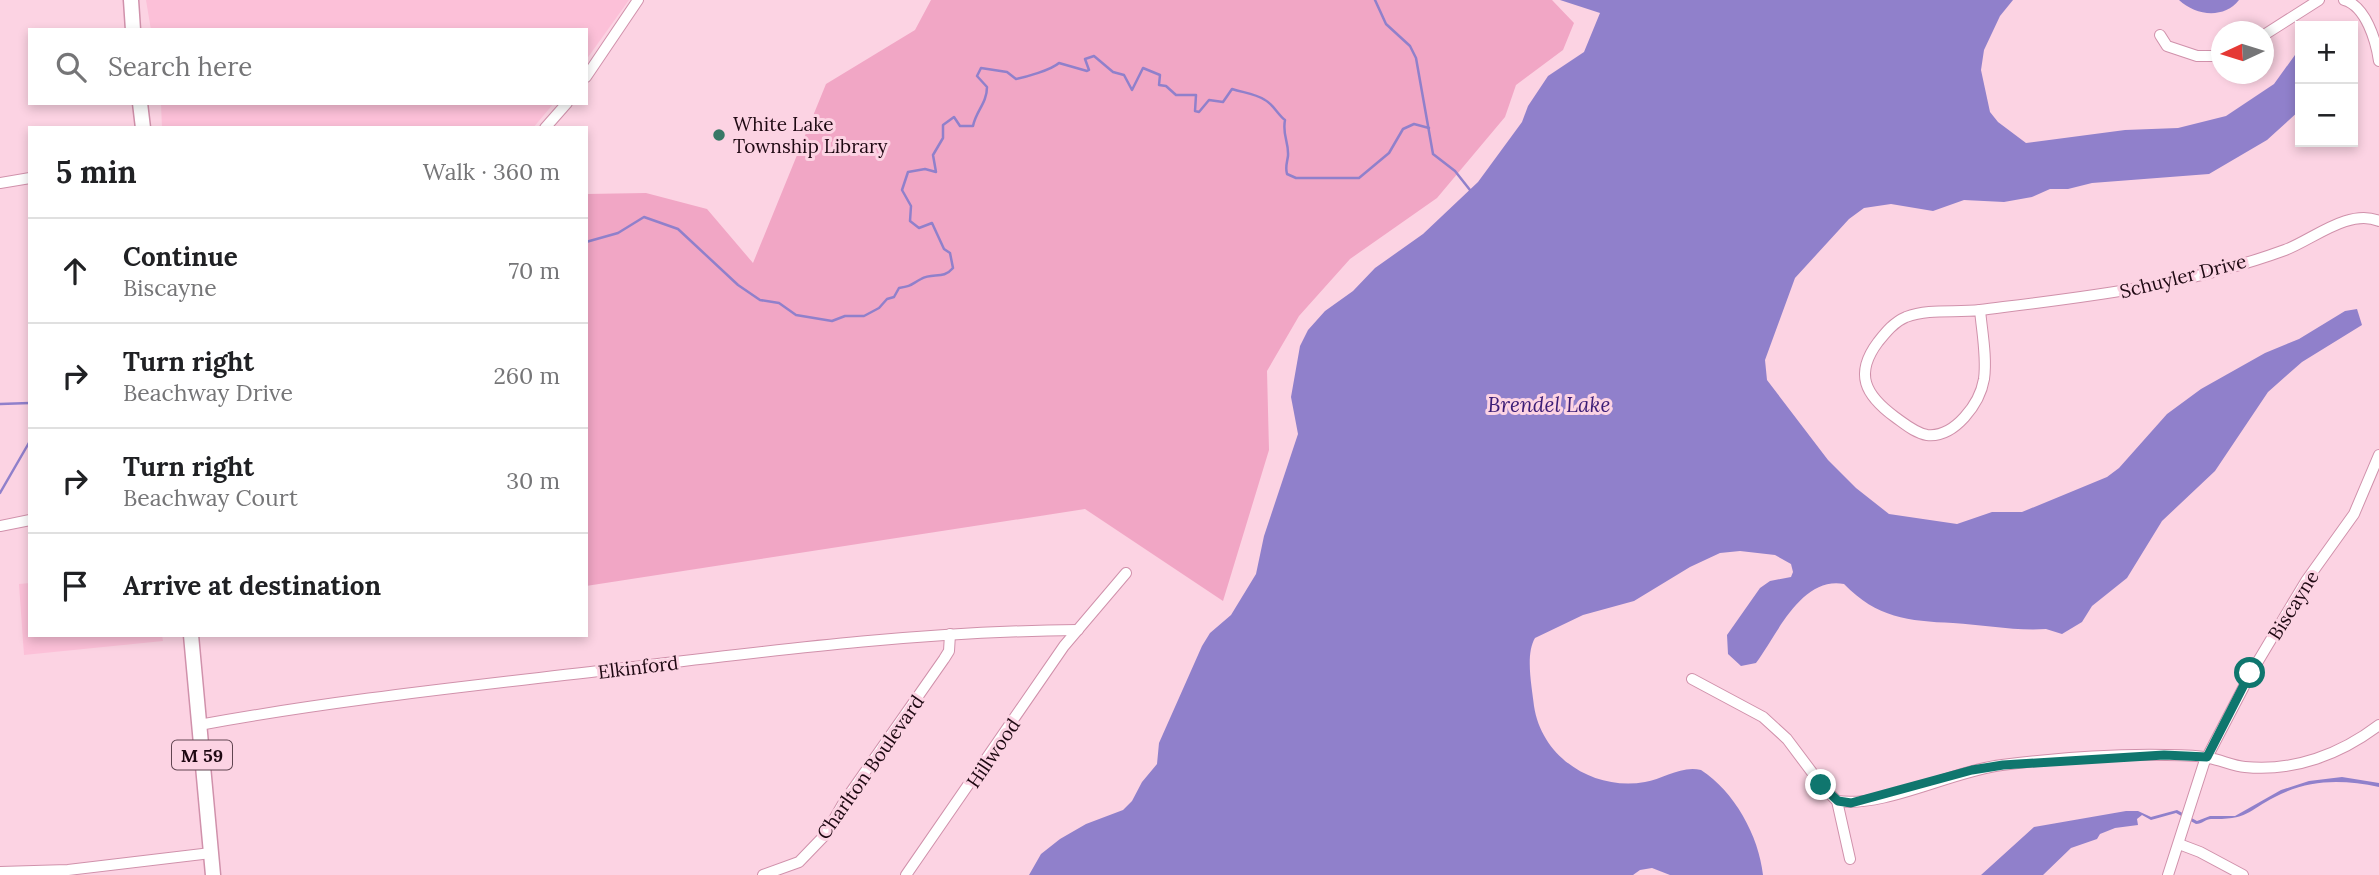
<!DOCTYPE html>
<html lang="en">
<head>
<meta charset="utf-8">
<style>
  body { margin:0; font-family:Lora,serif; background:#f6f6f6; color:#202124 }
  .controls { position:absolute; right:21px; top:21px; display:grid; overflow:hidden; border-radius:0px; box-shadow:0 4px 10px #0003 }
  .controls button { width:63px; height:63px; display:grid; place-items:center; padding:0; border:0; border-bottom:2px solid #e0e0e0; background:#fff; color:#202124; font:35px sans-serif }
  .compass { position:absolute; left:2211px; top:21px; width:63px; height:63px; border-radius:50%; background:#fff; box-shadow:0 4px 10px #0003; rotate:266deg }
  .stop { position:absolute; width:21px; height:21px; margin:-16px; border:5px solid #0f766e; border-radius:50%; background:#fff }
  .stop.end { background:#0f766e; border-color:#fff; box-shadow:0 2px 7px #0008 }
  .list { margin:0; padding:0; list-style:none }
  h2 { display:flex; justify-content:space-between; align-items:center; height:91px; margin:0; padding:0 28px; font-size:30px }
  h2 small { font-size:23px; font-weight:400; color:#757577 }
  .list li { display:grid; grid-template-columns:46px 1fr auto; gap:21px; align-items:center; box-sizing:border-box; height:105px; padding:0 28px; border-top:2px solid #e0e0e0 }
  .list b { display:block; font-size:26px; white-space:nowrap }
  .list p { margin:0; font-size:23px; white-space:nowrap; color:#757577 }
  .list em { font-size:23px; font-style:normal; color:#757577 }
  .icon { flex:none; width:38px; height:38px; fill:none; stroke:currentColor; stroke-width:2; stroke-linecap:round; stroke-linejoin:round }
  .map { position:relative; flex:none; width:2379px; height:875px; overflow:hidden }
  .search { position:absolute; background:#fff; box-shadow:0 4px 10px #0003; left:28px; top:28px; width:560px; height:77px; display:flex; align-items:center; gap:18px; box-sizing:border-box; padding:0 24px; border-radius:0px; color:#757577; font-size:26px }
  .panel { position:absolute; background:#fff; box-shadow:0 4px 10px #0003; left:28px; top:126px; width:560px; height:511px; border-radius:0px }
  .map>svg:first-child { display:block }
  .built { fill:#fcc0d8 }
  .green { fill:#f1a6c5 }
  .water { fill:#9080cb }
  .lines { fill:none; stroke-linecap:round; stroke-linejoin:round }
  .stream { stroke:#9080cb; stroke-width:2.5 }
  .minor-casing { stroke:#d091ab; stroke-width:12 }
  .highway-casing { stroke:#d091ab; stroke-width:17 }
  .minor { stroke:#fff; stroke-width:10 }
  .highway { stroke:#fff; stroke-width:14 }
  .route { stroke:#0f766e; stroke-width:9 }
  .poi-dot { fill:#387866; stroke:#fcd3e3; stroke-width:2.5 }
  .labels { text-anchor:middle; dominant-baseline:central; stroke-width:6; stroke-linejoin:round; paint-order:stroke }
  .shield { fill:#fcd3e3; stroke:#614551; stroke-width:2 }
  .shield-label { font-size:18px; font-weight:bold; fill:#1e0812 }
  .poi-label { font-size:19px; fill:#1e0812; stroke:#fcd3e3; text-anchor:start }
  .street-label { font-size:19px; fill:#1e0812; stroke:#fcd3e3 }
  .water-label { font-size:21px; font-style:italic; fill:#3c1d76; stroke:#fcd3e3 }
</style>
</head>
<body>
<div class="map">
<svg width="2379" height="875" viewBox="0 0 2379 875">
  <rect width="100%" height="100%" fill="#fcd3e3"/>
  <g class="built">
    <path d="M146,0H629L586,60V30H151Z"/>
    <path d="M161,103H554L533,128H162Z"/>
    <path d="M30,583V635H162L163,641L24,655L19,584Z"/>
  </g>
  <path class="green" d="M931,0H1552L1574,23L1563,50L1516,85L1505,117L1437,198L1350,259L1299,316L1267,371L1269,450L1223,601L1085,509L586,586V194L646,193L707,209L753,263L826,84L915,30Z"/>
  <g class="water">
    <path d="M1560,0H2013L2000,16L1984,50L1981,70L1990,112L1998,122L2026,143L2125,130L2178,128L2226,116L2274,84L2300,48V110L2267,140L2209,174L2092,183L2068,189H2050L2032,197L2004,202L1964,200L1933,211L1891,204L1864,208L1849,219L1795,278L1765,360L1767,380L1828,460L1856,488L1889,514L1957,524L1992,512H2022L2107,477L2119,468L2167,414L2201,389L2265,353L2299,339L2345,311L2357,309L2362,325L2302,362L2268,392L2215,471L2162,521L2127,578L2092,606L2082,622L2062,634L2046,629C2015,631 1984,625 1953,623C1908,621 1877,618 1844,584C1801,576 1777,635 1756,663L1741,666L1728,654L1727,635L1760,588L1770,581L1791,577L1793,572L1791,564L1775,555L1740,551L1720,553L1690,567L1634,601L1583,615L1535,638C1525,655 1532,687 1534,706C1542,759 1595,791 1645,782C1663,779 1682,765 1701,770C1734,791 1759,836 1763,875H1670L1652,868L1640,870L1633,875H1029L1041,854L1060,839L1086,824L1123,810L1132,801L1142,782L1157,764L1159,743L1202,646L1210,633L1231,615L1256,574L1264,536L1298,434L1291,397L1300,346L1308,330L1325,311L1353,291L1375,268L1423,234L1478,182L1522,122L1528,106L1548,76L1584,52L1600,13Z"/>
    <path d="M2179,0H2239C2224,19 2196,16 2179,0Z"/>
    <path d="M2342,777L2379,783V787C2344,780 2314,779 2281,794C2248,809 2251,820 2211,819C2206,819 2202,824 2196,824L2176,813L2151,820L2142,815L2137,819L2138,825L2115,828L2100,834L2097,839L2071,848L2043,875H1981L2034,827L2126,811H2138L2151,817L2177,810L2197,821L2210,816H2235L2281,790L2309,781Z"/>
  </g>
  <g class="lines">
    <g class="stream">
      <path d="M1375,0L1386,24L1410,46L1416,58L1433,154L1455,171L1470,190"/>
      <path d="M586,242L618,233L644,217L678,229L738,285L760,300L779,303L796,315L832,321L845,316H864L879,308L887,299L894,297L899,288C912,286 910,285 921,279C933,272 943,280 953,268L950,253L944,249L932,223L919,228L910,221L911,206L902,190L908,172L925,169L936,172L933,155L943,138V125L954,117L960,126H973C976,111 987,103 987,87L977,76L981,68L1007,72L1016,79C1026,77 1051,70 1059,63L1087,71L1089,70L1085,59L1094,56L1113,72L1124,75L1132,90L1143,68L1160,75L1159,85L1166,86L1176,95H1196L1195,111L1199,112L1209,100L1223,102L1232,89C1244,93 1254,93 1265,100C1273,104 1278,115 1285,120C1282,135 1289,142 1288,156C1287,163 1285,167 1287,174L1296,178H1359L1389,153L1403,129L1414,124L1429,128"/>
      <path d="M0,404L30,403"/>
      <path d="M0,493L30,441"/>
    </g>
    <defs>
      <g id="minor">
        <path d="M2344,0C2366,6 2376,41 2379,61"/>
        <path d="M2160,35L2167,46L2197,56H2222"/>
        <path d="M2264,35L2319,0"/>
        <path d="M586,77L638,0"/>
        <path d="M545,128L567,103"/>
        <path d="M0,183L30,178"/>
        <path d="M1980,310C2083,297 2187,286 2285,250C2312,240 2349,208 2379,221"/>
        <path d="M1980,310C1982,332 1987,357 1984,379C1980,403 1955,438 1927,435C1915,433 1905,424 1895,417C1865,395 1854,374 1878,342C1886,332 1894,322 1906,317C1930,308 1955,313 1980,310Z"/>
        <path d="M0,526L30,520"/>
        <path d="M1692,679L1763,717L1787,739L1823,787L1837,801L1850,859"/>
        <path d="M199,725C340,699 482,685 624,668C775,650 926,631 1078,630"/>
        <path d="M1837,801C1884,808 1952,771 2002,765C2056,758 2113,754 2167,755C2181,755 2196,755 2209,758C2221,760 2233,766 2245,767C2294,772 2341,754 2379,725"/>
        <path d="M2179,844L2200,852L2243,875"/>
        <path d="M0,872L68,870L211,853"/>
        <path d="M763,875L799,862L825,835L844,802L944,659L949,651L950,634"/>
        <path d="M906,875L1064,646L1126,573"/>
        <path d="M2168,875L2204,763L2251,673L2306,581L2354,514L2379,455"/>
      </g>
      <g id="highway">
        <path d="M131,0L133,30"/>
        <path d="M140,103L143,128"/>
        <path d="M191,635L213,875"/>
      </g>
    </defs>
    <use href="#minor" class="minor-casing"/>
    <use href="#highway" class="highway-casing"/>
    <use href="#minor" class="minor"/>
    <use href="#highway" class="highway"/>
  </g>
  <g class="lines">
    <path class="route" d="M1821,785L1838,801L1851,803L1972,770L2003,765L2164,755L2207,757L2250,673"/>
  </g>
  <circle class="poi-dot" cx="719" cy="135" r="7"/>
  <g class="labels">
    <rect class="shield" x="172" y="740.5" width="60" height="29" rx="5"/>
    <g class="shield-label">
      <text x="202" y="755">M 59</text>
    </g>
    <g class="poi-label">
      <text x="733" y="124">White Lake<tspan x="733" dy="22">Township Library</tspan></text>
    </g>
    <g class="street-label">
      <text transform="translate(2183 276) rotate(-14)">Schuyler Drive</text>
      <text transform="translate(2293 605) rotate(-58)">Biscayne</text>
      <text transform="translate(638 667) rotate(-7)">Elkinford</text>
      <text transform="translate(993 753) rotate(-56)">Hillwood</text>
      <text transform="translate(870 767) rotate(-55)">Charlton Boulevard</text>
    </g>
    <g class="water-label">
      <text x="1549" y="404">Brendel Lake</text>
    </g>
  </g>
</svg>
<div class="controls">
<button>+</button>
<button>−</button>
</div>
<svg class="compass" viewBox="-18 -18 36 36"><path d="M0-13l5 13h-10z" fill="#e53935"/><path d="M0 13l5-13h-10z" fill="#757577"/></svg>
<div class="stop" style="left:2250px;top:673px"></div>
<div class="stop end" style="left:1821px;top:785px"></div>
<div class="search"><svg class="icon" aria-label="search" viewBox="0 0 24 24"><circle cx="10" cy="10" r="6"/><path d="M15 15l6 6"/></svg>Search here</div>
<section class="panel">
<h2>5 min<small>Walk · 360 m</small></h2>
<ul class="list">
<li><svg class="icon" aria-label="ahead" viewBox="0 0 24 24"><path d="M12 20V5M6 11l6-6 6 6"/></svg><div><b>Continue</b><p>Biscayne</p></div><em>70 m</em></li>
<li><svg class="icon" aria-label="right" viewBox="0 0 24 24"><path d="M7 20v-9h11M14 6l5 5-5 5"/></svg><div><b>Turn right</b><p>Beachway Drive</p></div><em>260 m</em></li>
<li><svg class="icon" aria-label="right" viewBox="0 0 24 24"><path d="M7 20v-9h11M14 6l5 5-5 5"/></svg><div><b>Turn right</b><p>Beachway Court</p></div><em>30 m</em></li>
<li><svg class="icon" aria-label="arrive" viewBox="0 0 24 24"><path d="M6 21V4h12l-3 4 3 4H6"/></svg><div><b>Arrive at destination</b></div></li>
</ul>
</section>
</div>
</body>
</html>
